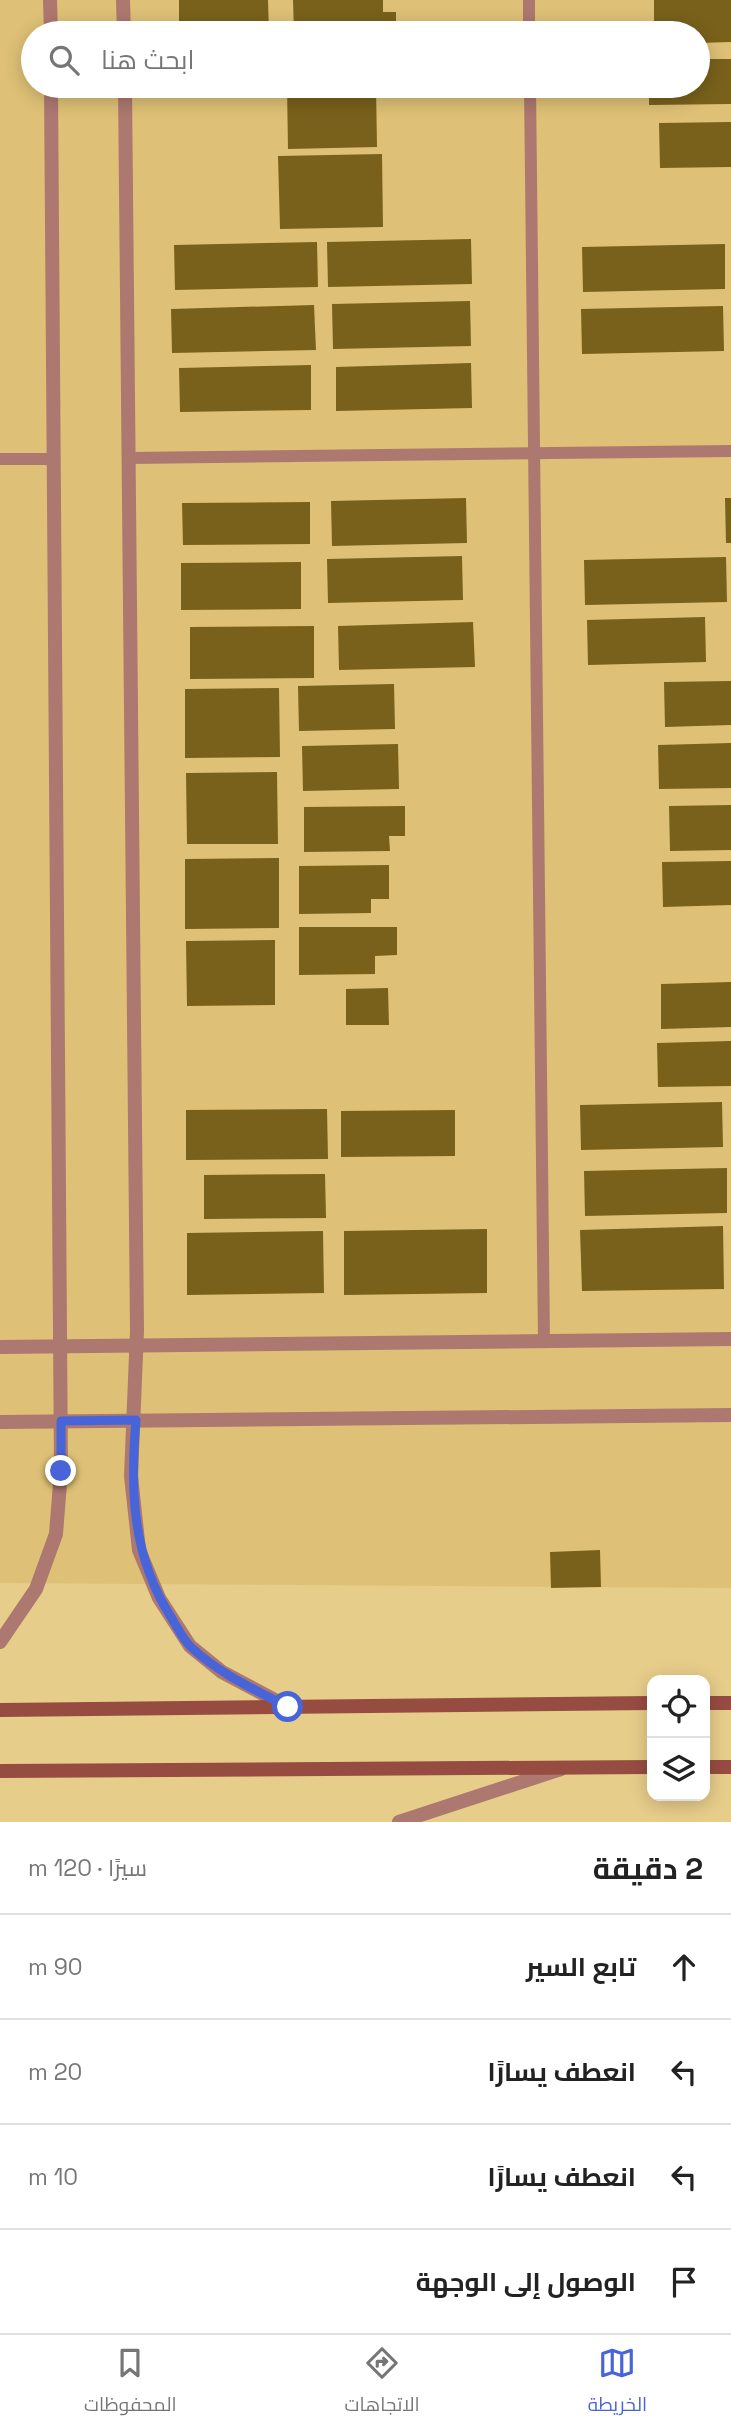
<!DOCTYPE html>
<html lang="ar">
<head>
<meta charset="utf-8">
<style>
  body { margin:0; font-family:"Space Grotesk",Cairo,sans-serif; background:#f2f2f2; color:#222; direction:rtl }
  .controls { position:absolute; right:21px; bottom:21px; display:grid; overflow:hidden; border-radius:14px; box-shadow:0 4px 18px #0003 }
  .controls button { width:63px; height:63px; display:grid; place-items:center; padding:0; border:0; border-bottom:2px solid #e0e0e0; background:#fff; color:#222; font:35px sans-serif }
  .stop { position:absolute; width:21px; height:21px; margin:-16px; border:5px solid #4765d9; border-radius:50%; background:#fff }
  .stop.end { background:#4765d9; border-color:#fff; box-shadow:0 2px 7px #0008 }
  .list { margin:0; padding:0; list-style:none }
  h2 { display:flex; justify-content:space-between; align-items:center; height:91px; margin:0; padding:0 28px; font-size:30px }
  h2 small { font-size:23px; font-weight:400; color:#767676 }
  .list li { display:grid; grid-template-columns:46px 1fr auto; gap:21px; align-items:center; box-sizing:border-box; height:105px; padding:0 28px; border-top:2px solid #e0e0e0 }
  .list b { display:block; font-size:26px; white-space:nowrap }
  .list em { font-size:23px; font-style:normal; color:#767676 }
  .icon { flex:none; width:38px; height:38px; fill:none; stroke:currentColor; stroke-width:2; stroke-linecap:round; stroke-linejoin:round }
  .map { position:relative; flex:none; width:731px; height:1822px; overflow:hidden; direction:ltr }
  .search { position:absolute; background:#fff; box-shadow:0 4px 18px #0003; left:21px; right:21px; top:21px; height:77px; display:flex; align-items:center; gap:18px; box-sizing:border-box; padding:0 24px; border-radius:38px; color:#767676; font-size:26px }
  .sheet { height:511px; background:#fff }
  nav { display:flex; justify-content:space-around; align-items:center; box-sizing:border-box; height:98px; border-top:2px solid #e0e0e0; background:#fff; font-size:19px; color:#767676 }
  nav a { display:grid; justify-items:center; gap:4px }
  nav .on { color:#4765d9 }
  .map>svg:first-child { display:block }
  .built { fill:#dec176; fill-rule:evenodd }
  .building { fill:#79611b }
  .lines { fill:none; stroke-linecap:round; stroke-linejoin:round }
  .service { stroke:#ad7870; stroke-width:12 }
  .minor { stroke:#ad7870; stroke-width:14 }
  .tertiary { stroke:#ad7870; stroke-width:14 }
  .secondary { stroke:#974c42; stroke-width:14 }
  .route { stroke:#4765d9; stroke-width:9 }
</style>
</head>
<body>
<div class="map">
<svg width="731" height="1822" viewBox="0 0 731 1822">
  <rect width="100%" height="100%" fill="#e7cd8a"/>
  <path class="built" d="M0,0H731V1588L0,1583ZM33,33H698V86H33Z"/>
  <g class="building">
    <path d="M179,0H268L269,33H179Z"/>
    <path d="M293,0H383V12H396V33H294Z"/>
    <path d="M654,0H731V42L698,43V33H654Z"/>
    <path d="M698,59H731V104L649,105V86H698Z"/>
    <path d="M287,86H376L377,147L288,149Z"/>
    <path d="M731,122V167L660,168L659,123Z"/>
    <path d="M382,154L383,227L280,229L278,156Z"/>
    <path d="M471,239L472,284L328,287L327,242Z"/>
    <path d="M317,242L318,287L175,290L174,245Z"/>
    <path d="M725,244V289L583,292L582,247Z"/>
    <path d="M470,301L471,346L333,349L332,304Z"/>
    <path d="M314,305L316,350L172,353L171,309Z"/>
    <path d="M723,306L724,351L582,354L581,309Z"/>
    <path d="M471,363L472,408L336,411V367Z"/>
    <path d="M311,365V410L180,412L179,368Z"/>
    <path d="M466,498L467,543L332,546L331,501Z"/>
    <path d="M725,498H731V543H726Z"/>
    <path d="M310,502V544L183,545L182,503Z"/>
    <path d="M462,556L463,600L328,603L327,559Z"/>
    <path d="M726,557L727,602L585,605L584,560Z"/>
    <path d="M301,562V609L181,610V563Z"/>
    <path d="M705,617L706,662L588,665L587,620Z"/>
    <path d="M473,622L475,667L339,670L338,626Z"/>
    <path d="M314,626V678L190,679V627Z"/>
    <path d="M731,681V725L665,727L664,682Z"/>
    <path d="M394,684L395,729L299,731L298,686Z"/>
    <path d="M279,688L280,757L185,758V689Z"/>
    <path d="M731,743V788L659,789L658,745Z"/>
    <path d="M398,744L399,789L303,791L302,746Z"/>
    <path d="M277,772L278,844H187L186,773Z"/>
    <path d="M731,805V850L670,851L669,806Z"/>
    <path d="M405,806V836H389L390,851L304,852V807Z"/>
    <path d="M279,858V928L185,929V859Z"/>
    <path d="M731,861V905L663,907L662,862Z"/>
    <path d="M389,865V899H371V913L299,914V866Z"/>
    <path d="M299,927H397V955L375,956V974L299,975Z"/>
    <path d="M275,940V1005L187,1006L186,941Z"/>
    <path d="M731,982V1027L661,1029V984Z"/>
    <path d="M388,988L389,1025H346V989Z"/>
    <path d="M731,1041V1086L658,1087L657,1043Z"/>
    <path d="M722,1102L723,1147L581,1150L580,1105Z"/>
    <path d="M327,1109L328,1159L186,1160V1110Z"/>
    <path d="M455,1110V1156L341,1157V1111Z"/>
    <path d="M727,1168V1213L585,1216L584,1171Z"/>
    <path d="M325,1174L326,1218L204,1219V1175Z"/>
    <path d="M723,1226L724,1289L582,1291L580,1230Z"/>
    <path d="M487,1229V1293L344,1295V1231Z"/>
    <path d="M323,1231L324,1293L187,1295V1233Z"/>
    <path d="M600,1550L601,1587L551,1588L550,1552Z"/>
  </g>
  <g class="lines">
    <g class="service">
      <path d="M529,0V33"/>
      <path d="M530,86L544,1341"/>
      <path d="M130,458L731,451"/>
      <path d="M0,459H54"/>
    </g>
    <path class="minor" d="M399,1822L561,1769"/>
    <g class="tertiary">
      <path d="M50,0L51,33"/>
      <path d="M123,0L124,33"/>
      <path d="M125,86L137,1331L131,1476L139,1550L159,1598L190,1646L222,1672L288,1707"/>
      <path d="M0,1347L731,1339"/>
      <path d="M0,1422L731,1415"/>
      <path d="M0,1642L36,1589L56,1534L61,1471L51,86"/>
    </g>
    <g class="secondary">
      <path d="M705,1703H731"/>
      <path d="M0,1710L652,1703"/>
      <path d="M705,1767H731"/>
      <path d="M0,1771L652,1767"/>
    </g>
  </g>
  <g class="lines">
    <path class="route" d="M61,1471V1421L136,1420C130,1489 132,1556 171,1617C177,1627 183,1640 192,1648C220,1674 254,1689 288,1707"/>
  </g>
</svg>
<div class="controls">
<button><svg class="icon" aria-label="locate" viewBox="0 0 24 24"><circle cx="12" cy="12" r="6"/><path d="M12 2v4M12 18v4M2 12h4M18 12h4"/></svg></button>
<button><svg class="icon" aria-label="layers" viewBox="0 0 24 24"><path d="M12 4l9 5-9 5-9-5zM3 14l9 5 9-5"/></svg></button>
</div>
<div class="stop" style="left:288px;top:1707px"></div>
<div class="stop end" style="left:61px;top:1471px"></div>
<div class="search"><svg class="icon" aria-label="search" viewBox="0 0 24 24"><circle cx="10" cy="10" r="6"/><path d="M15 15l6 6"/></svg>ابحث هنا</div>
</div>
<section class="sheet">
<h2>2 دقيقة<small>سيرًا · 120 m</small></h2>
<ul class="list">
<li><svg class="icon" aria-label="ahead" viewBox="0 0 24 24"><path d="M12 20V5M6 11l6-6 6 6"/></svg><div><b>تابع السير</b></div><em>90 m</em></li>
<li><svg class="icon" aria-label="left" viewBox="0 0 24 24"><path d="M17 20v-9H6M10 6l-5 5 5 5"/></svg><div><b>انعطف يسارًا</b></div><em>20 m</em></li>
<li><svg class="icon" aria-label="left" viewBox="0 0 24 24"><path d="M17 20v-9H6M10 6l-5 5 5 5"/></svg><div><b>انعطف يسارًا</b></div><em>10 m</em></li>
<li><svg class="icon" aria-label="arrive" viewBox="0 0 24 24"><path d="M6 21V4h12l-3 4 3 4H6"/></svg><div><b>الوصول إلى الوجهة</b></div></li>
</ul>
</section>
<nav>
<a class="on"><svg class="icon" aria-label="map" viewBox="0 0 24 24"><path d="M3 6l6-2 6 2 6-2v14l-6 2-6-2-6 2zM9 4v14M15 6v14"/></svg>الخريطة</a>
<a><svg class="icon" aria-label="directions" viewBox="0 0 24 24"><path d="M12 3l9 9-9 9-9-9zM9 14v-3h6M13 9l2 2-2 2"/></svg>الاتجاهات</a>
<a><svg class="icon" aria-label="saved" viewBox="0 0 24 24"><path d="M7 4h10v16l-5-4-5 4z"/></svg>المحفوظات</a>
</nav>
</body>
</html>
